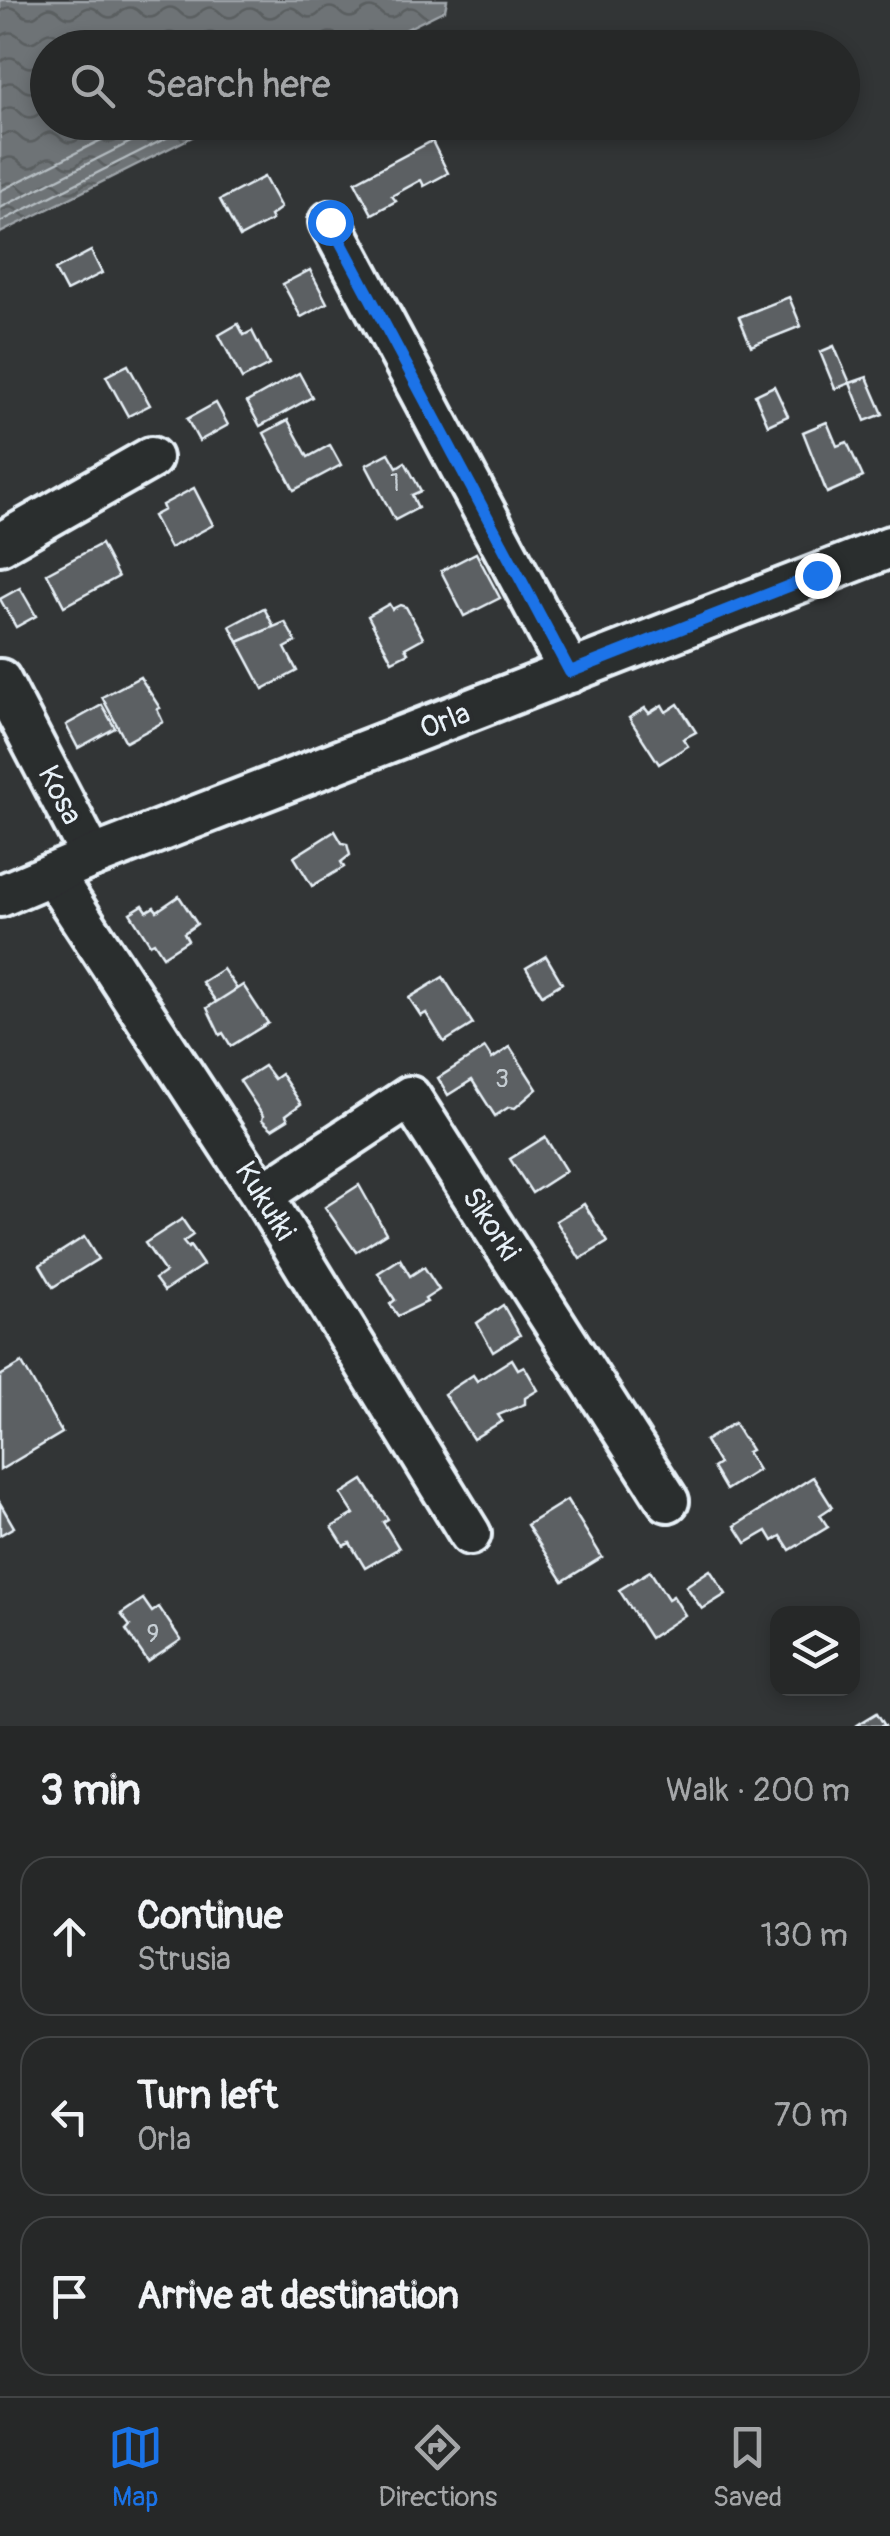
<!DOCTYPE html>
<html lang="en">
<head>
<meta charset="utf-8">
<style>
  body { margin:0; font-family:Pangolin,sans-serif; background:#2e3030; color:#f1f3f6 }
  .controls { position:absolute; right:30px; bottom:30px; display:grid; overflow:hidden; border-radius:20px; box-shadow:0 5px 15px #0003 }
  .controls button { width:90px; height:90px; display:grid; place-items:center; padding:0; border:0; border-bottom:2px solid #424445; background:#262828; color:#f1f3f6; font:50px sans-serif }
  .stop { position:absolute; width:30px; height:30px; margin:-22px; border:8px solid #1a73e8; border-radius:50%; background:#fff }
  .stop.end { background:#1a73e8; border-color:#fff; box-shadow:0 2px 10px #0008 }
  .list { margin:0; padding:0; list-style:none }
  h2 { display:flex; justify-content:space-between; align-items:center; height:130px; margin:0; padding:0 40px; font-size:42px }
  h2 small { font-size:32px; font-weight:400; color:#a4a6a8 }
  .list li { display:grid; grid-template-columns:65px 1fr auto; gap:30px; align-items:center; box-sizing:border-box; height:160px; margin:0 20px 20px; padding:0 20px; border:2px solid #424445; border-radius:30px }
  .list b { display:block; font-size:38px; white-space:nowrap }
  .list p { margin:0; font-size:32px; white-space:nowrap; color:#a4a6a8 }
  .list em { font-size:32px; font-style:normal; color:#a4a6a8 }
  .icon { flex:none; width:55px; height:55px; fill:none; stroke:currentColor; stroke-width:2; stroke-linecap:round; stroke-linejoin:round }
  .map { position:relative; flex:none; width:890px; height:1726px; overflow:hidden }
  .search { position:absolute; background:#262828; box-shadow:0 5px 15px #0003; left:30px; right:30px; top:30px; height:110px; display:flex; align-items:center; gap:25px; box-sizing:border-box; padding:0 35px; border-radius:55px; color:#a4a6a8; font-size:38px }
  .sheet { height:670px; background:#262828 }
  nav { display:flex; justify-content:space-around; align-items:center; box-sizing:border-box; height:140px; border-top:2px solid #424445; background:#262828; font-size:28px; color:#a4a6a8 }
  nav a { display:grid; justify-items:center; gap:5px }
  nav .on { color:#1a73e8 }
  .map>svg:first-child { display:block }
  .water { fill:url(#water-waves); stroke:#9fa5aa; stroke-width:2.5 }
  .lines { fill:none; stroke-linecap:round; stroke-linejoin:round }
  .shore { stroke:#b7bfc4; stroke-width:2.5 }
  .building { fill:#5c6063; stroke:#e8f1f8; stroke-width:2.5 }
  .minor-casing { stroke:#e8f1f8; stroke-width:48 }
  .minor { stroke:#2a2d2e; stroke-width:40 }
  .route { stroke:#1a73e8; stroke-width:12 }
  .labels { text-anchor:middle; dominant-baseline:central; stroke-width:8; stroke-linejoin:round; paint-order:stroke }
  .number-label { font-size:25px; fill:#c5cdd3 }
  .street-label { font-size:30px; fill:#e8f1f8; stroke:#2a2d2e }
</style>
</head>
<body>
<div class="map">
<svg width="890" height="1726" viewBox="0 0 890 1726">
  <defs>
    <pattern id="water-waves" width="16" height="10" patternUnits="userSpaceOnUse" patternTransform="scale(2.5)"><rect width="16" height="10" fill="#6e7376"/><path d="M0 5q4-4 8 0t8 0" fill="none" stroke="#5a5e60"/></pattern>
  </defs>
  <rect width="100%" height="100%" fill="#323536"/>
  <filter id="ink" filterUnits="userSpaceOnUse"><feTurbulence type="fractalNoise" baseFrequency=".01" numOctaves="2"/><feDisplacementMap in="SourceGraphic" scale="20" xChannelSelector="R" yChannelSelector="G"/><feConvolveMatrix kernelMatrix="1 2 1 2 8 2 1 2 1" color-interpolation-filters="sRGB"/></filter>
  <g filter="url(#ink)">
    <path class="water" d="M0,0H447L445,10L370,47L48,48V122L220,123L0,233Z"/>
    <g class="lines">
      <g class="shore">
        <path d="M0,191L137,122"/>
        <path d="M0,208L170,122"/>
        <path d="M0,222L198,122"/>
      </g>
    </g>
    <g class="building">
      <path d="M432,141L448,173L424,186L421,180L392,196L396,201L372,214L355,182Z"/>
      <path d="M264,177L281,208L270,216L272,220L240,237L220,200Z"/>
      <path d="M91,251L102,273L66,291L55,270Z"/>
      <path d="M310,270L327,303L301,317L283,284Z"/>
      <path d="M789,297L801,326L751,346L739,317Z"/>
      <path d="M238,324L244,335L252,331L269,365L242,379L219,335Z"/>
      <path d="M834,346L850,383L835,389L820,352Z"/>
      <path d="M128,365L150,405L128,416L106,376Z"/>
      <path d="M299,373L312,397L260,426L247,402Z"/>
      <path d="M867,377L883,414L865,421L850,383Z"/>
      <path d="M774,386L788,416L768,425L755,395Z"/>
      <path d="M216,403L228,425L199,441L187,419Z"/>
      <path d="M288,420L308,457L330,445L341,465L294,490L264,433Z"/>
      <path d="M827,422L837,446L847,442L863,477L827,493L803,432Z"/>
      <path d="M389,453L397,467L405,462L421,491L412,495L418,508L395,520L366,465Z"/>
      <path d="M194,488L213,525L170,548L153,516L164,510L162,505Z"/>
      <path d="M101,544L118,577L64,606L47,573Z"/>
      <path d="M476,553L500,598L464,616L441,571Z"/>
      <path d="M20,588L36,616L16,627L0,599Z"/>
      <path d="M389,604L392,609L400,605L406,607L423,638L405,648L408,653L392,661L368,616Z"/>
      <path d="M264,608L274,627L238,642L230,626Z"/>
      <path d="M285,622L296,642L285,648L297,671L263,689L238,642Z"/>
      <path d="M140,677L160,708L157,709L163,722L126,742L102,697Z"/>
      <path d="M678,704L696,732L683,739L688,746L659,764L629,718L645,708L649,713L662,705L666,712Z"/>
      <path d="M102,705L115,728L78,748L66,725Z"/>
      <path d="M335,831L342,843L347,844L350,855L341,862L344,867L312,886L294,857Z"/>
      <path d="M179,896L197,924L184,933L188,940L163,956L154,942L150,944L130,913L143,905L147,911L154,907L157,911Z"/>
      <path d="M546,956L562,983L542,995L526,968Z"/>
      <path d="M223,969L237,989L217,1003L202,982Z"/>
      <path d="M443,977L473,1024L444,1042L426,1013L421,1016L409,998Z"/>
      <path d="M243,985L268,1023L231,1046L223,1033L220,1035L207,1008Z"/>
      <path d="M510,1047L537,1089L515,1108L509,1107L495,1116L472,1080L448,1095L438,1078L485,1048L492,1059Z"/>
      <path d="M264,1066L274,1079L281,1074L301,1104L286,1115L288,1119L272,1129L262,1120L263,1116L240,1081Z"/>
      <path d="M545,1137L566,1171L532,1193L510,1159Z"/>
      <path d="M359,1185L386,1233L356,1252L325,1207Z"/>
      <path d="M584,1204L608,1242L580,1259L556,1221Z"/>
      <path d="M182,1219L193,1235L183,1242L188,1248L190,1246L203,1265L164,1291L155,1279L165,1272L145,1243Z"/>
      <path d="M84,1237L98,1259L53,1287L40,1265Z"/>
      <path d="M400,1259L410,1276L424,1267L439,1290L425,1299L427,1302L398,1316L390,1304L395,1300L378,1273Z"/>
      <path d="M503,1305L520,1335L493,1352L477,1323Z"/>
      <path d="M512,1359L518,1369L524,1366L538,1390L525,1398V1404L498,1415L502,1421L473,1439L444,1394L473,1375L477,1381Z"/>
      <path d="M22,1363L62,1433L0,1470V1376Z"/>
      <path d="M734,1423L751,1450L747,1452L758,1470L726,1490L713,1468L719,1464L705,1441Z"/>
      <path d="M813,1477L832,1507L820,1515L828,1527L790,1550L781,1536L773,1541L767,1531L746,1543L735,1526Z"/>
      <path d="M363,1480L388,1519L383,1522L399,1548L365,1568L350,1543L344,1546L332,1527L354,1514L341,1494Z"/>
      <path d="M567,1500L602,1557L563,1581L527,1525Z"/>
      <path d="M0,1503L14,1527L0,1535Z"/>
      <path d="M710,1570L726,1594L702,1609L686,1586Z"/>
      <path d="M650,1571L668,1599L673,1596L685,1615L650,1638L619,1590Z"/>
      <path d="M143,1599L152,1612L159,1607L181,1640L148,1662L126,1630L130,1626L121,1614Z"/>
      <path d="M877,1713L885,1726H856L862,1722Z"/>
    </g>
    <g class="lines">
      <defs>
        <g id="minor">
          <path d="M330,222L570,672"/>
          <path d="M0,544L151,458"/>
          <path d="M0,680L92,857"/>
          <path d="M52,874L262,1195L470,1534"/>
          <path d="M0,896L92,857L890,547"/>
          <path d="M262,1195L410,1097L668,1501"/>
        </g>
      </defs>
      <use href="#minor" class="minor-casing"/>
      <use href="#minor" class="minor"/>
    </g>
  </g>
  <g class="lines" filter="url(#ink)">
    <path class="route" d="M330,222L570,672L817,575"/>
  </g>
  <g class="labels">
    <g class="number-label">
      <text x="395" y="483">1</text>
      <text x="502" y="1079">3</text>
      <text x="153" y="1634">9</text>
    </g>
    <g class="street-label">
      <text transform="translate(445 721) rotate(-21)">Orla</text>
      <text transform="translate(60 795) rotate(63)">Kosa</text>
      <text transform="translate(265 1201) rotate(58)">Kukułki</text>
      <text transform="translate(491 1224) rotate(57)">Sikorki</text>
    </g>
  </g>
</svg>
<div class="controls">
<button><svg class="icon" aria-label="layers" viewBox="0 0 24 24"><path d="M12 4l9 5-9 5-9-5zM3 14l9 5 9-5"/></svg></button>
</div>
<div class="stop" style="left:330px;top:222px"></div>
<div class="stop end" style="left:817px;top:575px"></div>
<div class="search"><svg class="icon" aria-label="search" viewBox="0 0 24 24"><circle cx="10" cy="10" r="6"/><path d="M15 15l6 6"/></svg>Search here</div>
</div>
<section class="sheet">
<h2>3 min<small>Walk · 200 m</small></h2>
<ul class="list">
<li><svg class="icon" aria-label="ahead" viewBox="0 0 24 24"><path d="M12 20V5M6 11l6-6 6 6"/></svg><div><b>Continue</b><p>Strusia</p></div><em>130 m</em></li>
<li><svg class="icon" aria-label="left" viewBox="0 0 24 24"><path d="M17 20v-9H6M10 6l-5 5 5 5"/></svg><div><b>Turn left</b><p>Orla</p></div><em>70 m</em></li>
<li><svg class="icon" aria-label="arrive" viewBox="0 0 24 24"><path d="M6 21V4h12l-3 4 3 4H6"/></svg><div><b>Arrive at destination</b></div></li>
</ul>
</section>
<nav>
<a class="on"><svg class="icon" aria-label="map" viewBox="0 0 24 24"><path d="M3 6l6-2 6 2 6-2v14l-6 2-6-2-6 2zM9 4v14M15 6v14"/></svg>Map</a>
<a><svg class="icon" aria-label="directions" viewBox="0 0 24 24"><path d="M12 3l9 9-9 9-9-9zM9 14v-3h6M13 9l2 2-2 2"/></svg>Directions</a>
<a><svg class="icon" aria-label="saved" viewBox="0 0 24 24"><path d="M7 4h10v16l-5-4-5 4z"/></svg>Saved</a>
</nav>
</body>
</html>
